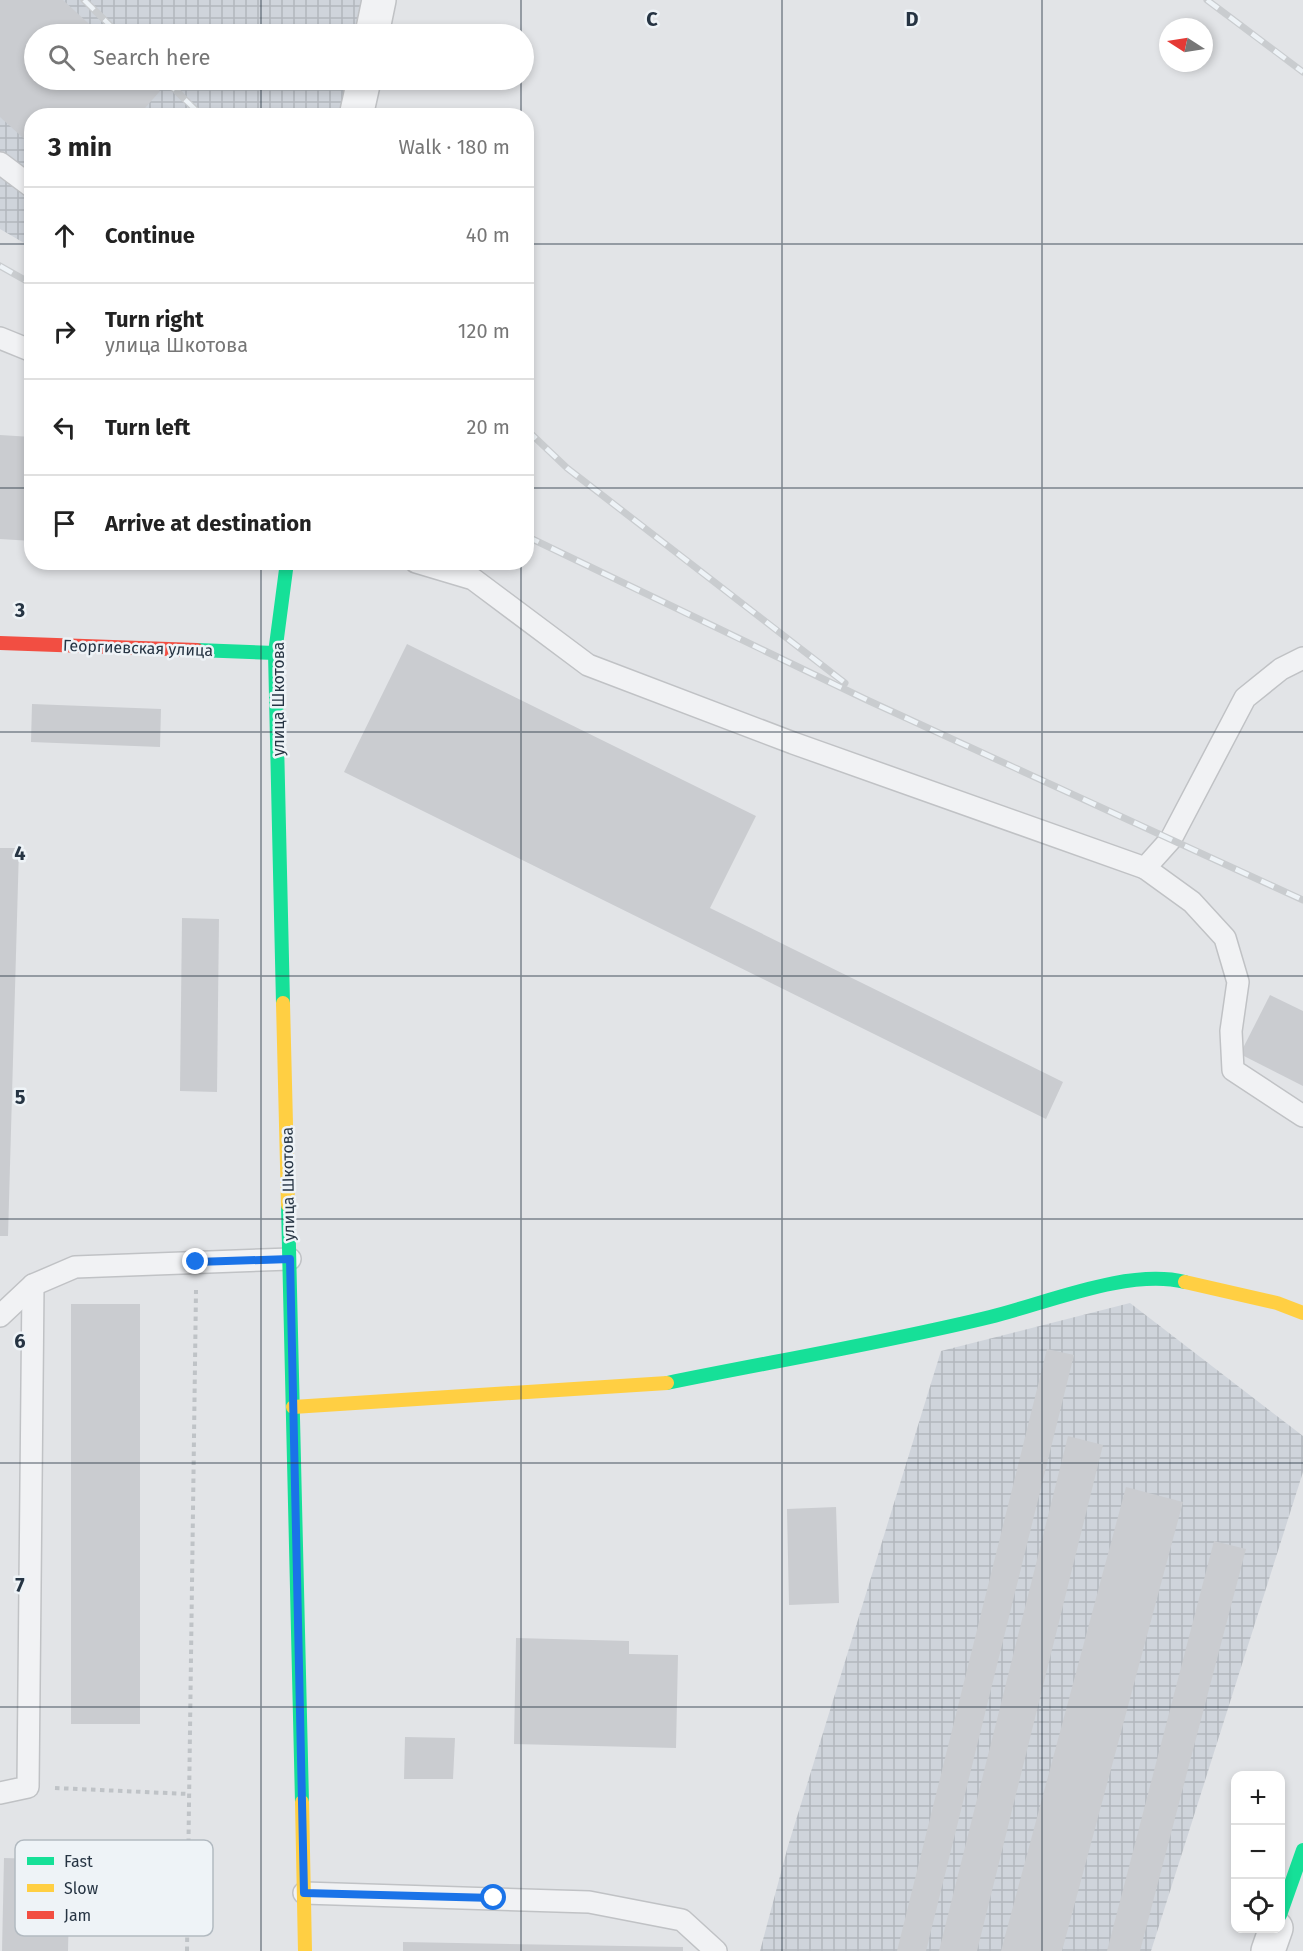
<!DOCTYPE html>
<html lang="en">
<head>
<meta charset="utf-8">
<style>
  body { margin:0; font-family:"Fira Sans",sans-serif; background:#f6f6f6; color:#222 }
  .controls { position:absolute; right:18px; bottom:18px; display:grid; overflow:hidden; border-radius:12px; box-shadow:0 3px 9px #0003 }
  .controls button { width:54px; height:54px; display:grid; place-items:center; padding:0; border:0; border-bottom:2px solid #e0e0e0; background:#fff; color:#222; font:30px sans-serif }
  .compass { position:absolute; left:1159px; top:18px; width:54px; height:54px; border-radius:50%; background:#fff; box-shadow:0 3px 9px #0003; rotate:282deg }
  .stop { position:absolute; width:18px; height:18px; margin:-14px; border:4px solid #1a73e8; border-radius:50%; background:#fff }
  .stop.end { background:#1a73e8; border-color:#fff; box-shadow:0 2px 6px #0008 }
  .list { margin:0; padding:0; list-style:none }
  h2 { display:flex; justify-content:space-between; align-items:center; height:78px; margin:0; padding:0 24px; font-size:26px }
  h2 small { font-size:20px; font-weight:400; color:#767676 }
  .list li { display:grid; grid-template-columns:39px 1fr auto; gap:18px; align-items:center; box-sizing:border-box; height:96px; padding:0 24px; border-top:2px solid #e0e0e0 }
  .list b { display:block; font-size:22px; white-space:nowrap }
  .list p { margin:0; font-size:20px; white-space:nowrap; color:#767676 }
  .list em { font-size:20px; font-style:normal; color:#767676 }
  .icon { flex:none; width:33px; height:33px; fill:none; stroke:currentColor; stroke-width:2; stroke-linecap:round; stroke-linejoin:round }
  .map { position:relative; flex:none; width:1303px; height:1951px; overflow:hidden }
  .search { position:absolute; background:#fff; box-shadow:0 3px 9px #0003; left:24px; top:24px; width:510px; height:66px; display:flex; align-items:center; gap:15px; box-sizing:border-box; padding:0 21px; border-radius:33px; color:#767676; font-size:22px }
  .panel { position:absolute; background:#fff; box-shadow:0 3px 9px #0003; left:24px; top:108px; width:510px; height:462px; border-radius:24px }
  .map>svg:first-child { display:block }
  .industrial { fill:url(#industrial-grid) }
  .building { fill:#caccd0 }
  .lines { fill:none; stroke-linecap:round; stroke-linejoin:round }
  .lane-casing { stroke:#c0c2c5; stroke-width:24 }
  .street-casing { stroke:#c0c2c5; stroke-width:36 }
  .path { stroke:#bfc3c7; stroke-width:4; stroke-dasharray:4.5 4.5; stroke-linecap:butt }
  .lane { stroke:#f1f2f4; stroke-width:21 }
  .street { stroke:#f1f2f4; stroke-width:33 }
  .fast { stroke:#16e098; stroke-width:14 }
  .slow { stroke:#ffcf43; stroke-width:14 }
  .jam { stroke:#f24e42; stroke-width:14 }
  .rail-casing { stroke:#c9cccf; stroke-width:7 }
  .rail { stroke:#eef3f7; stroke-width:4.5; stroke-dasharray:14; stroke-linecap:butt }
  .route { stroke:#1a73e8; stroke-width:8 }
  .grid { fill:none; stroke:#263443; stroke-width:1.5; stroke-opacity:0.55 }
  .labels { text-anchor:middle; dominant-baseline:central; stroke-width:5; stroke-linejoin:round; paint-order:stroke }
  .street-label { font-size:16px; fill:#263443; stroke:#eef3f7 }
  .key { fill:#eef3f7; stroke:#b2bac1; stroke-width:1.5 }
  .key-label { font-size:16px; fill:#263443 }
  .grid-label { font-size:20px; text-anchor:middle; font-weight:bold; fill:#263443; stroke:#eef3f7; stroke-width:5; stroke-linejoin:round; paint-order:stroke }
</style>
</head>
<body>
<div class="map">
<svg width="1303" height="1951" viewBox="0 0 1303 1951">
  <defs>
    <pattern id="industrial-grid" width="8" height="8" patternUnits="userSpaceOnUse" patternTransform="scale(1.5)"><rect width="8" height="8" fill="#cfd4db"/><path d="M0 4h8M4 0v8" fill="none" stroke="#b2b7bd"/></pattern>
  </defs>
  <rect width="100%" height="100%" fill="#e2e4e7"/>
  <g class="industrial">
    <path d="M0,0H364L357,34H34V80H349L341,115L32,116L31,247L0,229Z"/>
    <path d="M1130,1303L1303,1436V1472L1151,1951H760L788,1846L941,1351Z"/>
  </g>
  <g class="building">
    <path d="M0,0H63L100,34H34V80H148L160,91L138,116H32V146L0,117Z"/>
    <path d="M0,435L32,437V541L0,539Z"/>
    <path d="M407,644L756,816L710,908L1063,1082L1046,1119L344,772Z"/>
    <path d="M32,704L161,709L160,747L31,742Z"/>
    <path d="M0,848H19L8,1236H0Z"/>
    <path d="M182,918L219,919L217,1092L180,1091Z"/>
    <path d="M1270,995L1303,1011V1086L1240,1054Z"/>
    <rect x="71" y="1304" width="69" height="420"/>
    <path d="M1047,1349L1074,1355L926,1951H897Z"/>
    <path d="M1068,1436L1103,1445L977,1951H939Z"/>
    <path d="M1126,1487L1183,1502L1062,1951H1001Z"/>
    <path d="M836,1507L839,1603L789,1605L787,1509Z"/>
    <path d="M1214,1541L1246,1549L1140,1951H1107Z"/>
    <path d="M516,1638L629,1641V1654L678,1655L676,1748L514,1744Z"/>
    <path d="M405,1737L455,1738L453,1779H404Z"/>
    <path d="M4,1858L70,1860L68,1951H2Z"/>
    <path d="M403,1942L683,1947V1951H403Z"/>
  </g>
  <g class="lines">
    <defs>
      <g id="lane">
        <path d="M0,163L32,187"/>
        <path d="M0,338L32,351"/>
        <path d="M416,562L473,579L588,665L793,743L1145,868L1171,839L1245,698L1281,669L1303,658"/>
        <path d="M1145,868L1192,902L1225,938L1238,982L1231,1031L1233,1070L1303,1116"/>
        <path d="M0,1316L33,1285L75,1267L290,1259"/>
        <path d="M0,1793L28,1787L33,1285"/>
        <path d="M304,1893L589,1902L682,1920L716,1951"/>
      </g>
      <g id="street">
        <path d="M372,34L379,0"/>
        <path d="M356,116L364,80"/>
        <path d="M1268,1951L1276,1928"/>
      </g>
    </defs>
    <use href="#lane" class="lane-casing"/>
    <use href="#street" class="street-casing"/>
    <g class="path">
      <path d="M55,1788L189,1794"/>
      <path d="M187,1951L196,1290"/>
    </g>
    <use href="#lane" class="lane"/>
    <use href="#street" class="street"/>
    <g class="fast">
      <path d="M197,650L275,653"/>
      <path d="M283,1003L275,653L287,562"/>
      <path d="M288,1205L302,1802"/>
      <path d="M667,1383C775,1361 883,1343 990,1317C1047,1303 1128,1268 1185,1282"/>
      <path d="M1280,1915L1303,1850"/>
    </g>
    <g class="slow">
      <path d="M283,1003L288,1205"/>
      <path d="M1185,1282L1277,1303L1303,1313"/>
      <path d="M293,1407L667,1383"/>
      <path d="M302,1802L305,1951"/>
    </g>
    <path class="jam" d="M0,643L197,650"/>
    <defs>
      <g id="rail">
        <path d="M84,0L119,34"/>
        <path d="M1207,0L1303,72"/>
        <path d="M165,80L202,116"/>
        <path d="M0,266L32,284"/>
        <path d="M526,429L567,468L845,683"/>
        <path d="M526,536L867,700L1303,900"/>
      </g>
    </defs>
    <use href="#rail" class="rail-casing"/>
    <use href="#rail" class="rail"/>
  </g>
  <g class="lines">
    <path class="route" d="M196,1262L290,1259L304,1893L494,1898"/>
  </g>
  <path class="grid" d="M261,0V34M521,0V34M782,0V1951M1042,0V1951M261,80V116M521,80V116M0,244H32M526,244H1303M0,488H32M526,488H1303M261,562V1951M521,562V1951M0,732H1303M0,976H1303M0,1219H1303M0,1463H1303M0,1707H1303"/>
  <g class="labels">
    <g class="street-label">
      <text transform="translate(138 648) rotate(2)">Георгиевская улица</text>
      <text transform="translate(278 699) rotate(-90)">улица Шкотова</text>
      <text transform="translate(288 1184) rotate(-91)">улица Шкотова</text>
    </g>
  </g>
  <rect x="15" y="1840" width="198" height="96" rx="9" class="key"/>
  <rect x="27" y="1857" width="27" height="8" fill="#16e098"/>
  <rect x="27" y="1884" width="27" height="8" fill="#ffcf43"/>
  <rect x="27" y="1911" width="27" height="8" fill="#f24e42"/>
  <g class="key-label">
    <text x="64" y="1867">Fast</text>
    <text x="64" y="1894">Slow</text>
    <text x="64" y="1921">Jam</text>
  </g>
  <g class="grid-label">
    <text x="652" y="26">C</text>
    <text x="912" y="26">D</text>
    <text x="20" y="617">3</text>
    <text x="20" y="860">4</text>
    <text x="20" y="1104">5</text>
    <text x="20" y="1348">6</text>
    <text x="20" y="1592">7</text>
  </g>
</svg>
<div class="controls">
<button>+</button>
<button>−</button>
<button><svg class="icon" aria-label="locate" viewBox="0 0 24 24"><circle cx="12" cy="12" r="6"/><path d="M12 2v4M12 18v4M2 12h4M18 12h4"/></svg></button>
</div>
<svg class="compass" viewBox="-18 -18 36 36"><path d="M0-13l5 13h-10z" fill="#e53935"/><path d="M0 13l5-13h-10z" fill="#767676"/></svg>
<div class="stop" style="left:494px;top:1898px"></div>
<div class="stop end" style="left:196px;top:1262px"></div>
<div class="search"><svg class="icon" aria-label="search" viewBox="0 0 24 24"><circle cx="10" cy="10" r="6"/><path d="M15 15l6 6"/></svg>Search here</div>
<section class="panel">
<h2>3 min<small>Walk · 180 m</small></h2>
<ul class="list">
<li><svg class="icon" aria-label="ahead" viewBox="0 0 24 24"><path d="M12 20V5M6 11l6-6 6 6"/></svg><div><b>Continue</b></div><em>40 m</em></li>
<li><svg class="icon" aria-label="right" viewBox="0 0 24 24"><path d="M7 20v-9h11M14 6l5 5-5 5"/></svg><div><b>Turn right</b><p>улица Шкотова</p></div><em>120 m</em></li>
<li><svg class="icon" aria-label="left" viewBox="0 0 24 24"><path d="M17 20v-9H6M10 6l-5 5 5 5"/></svg><div><b>Turn left</b></div><em>20 m</em></li>
<li><svg class="icon" aria-label="arrive" viewBox="0 0 24 24"><path d="M6 21V4h12l-3 4 3 4H6"/></svg><div><b>Arrive at destination</b></div></li>
</ul>
</section>
</div>
</body>
</html>
